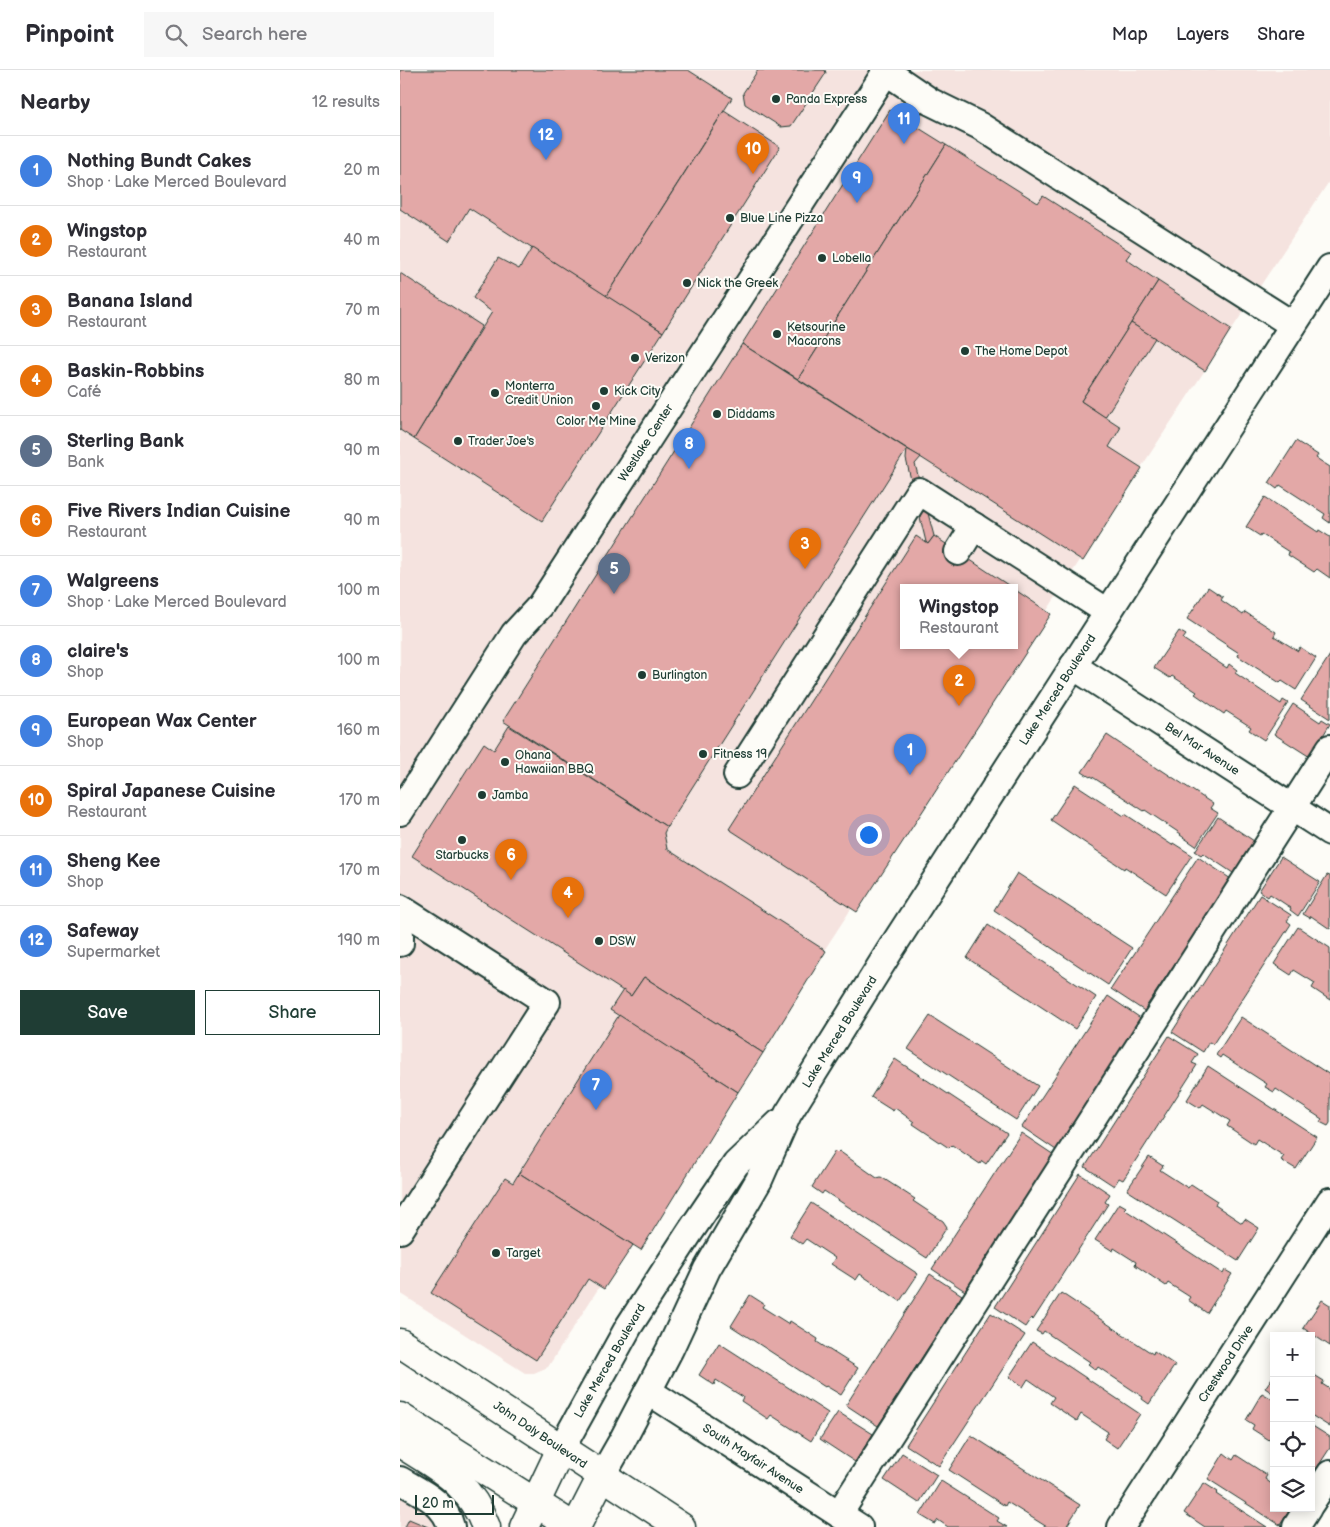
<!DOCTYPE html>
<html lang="en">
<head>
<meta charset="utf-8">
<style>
  body { margin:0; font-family:"Balsamiq Sans",sans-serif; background:#f7f7f7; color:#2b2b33 }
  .controls { position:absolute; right:15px; bottom:15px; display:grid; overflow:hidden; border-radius:0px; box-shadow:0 2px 12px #0003 }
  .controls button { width:45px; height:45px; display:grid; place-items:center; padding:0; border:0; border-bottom:1px solid #e1e1e2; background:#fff; color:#2b2b33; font:25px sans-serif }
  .scale { position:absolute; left:15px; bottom:12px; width:79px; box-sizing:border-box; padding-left:5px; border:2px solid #1f3d34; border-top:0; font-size:14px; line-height:18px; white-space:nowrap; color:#1f3d34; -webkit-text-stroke:4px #fdfcf7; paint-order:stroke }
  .you { position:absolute; left:468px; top:764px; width:18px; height:18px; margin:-12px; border:4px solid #fff; border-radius:50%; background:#1a73e8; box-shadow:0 0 0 8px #1a73e833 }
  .badge { display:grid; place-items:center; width:32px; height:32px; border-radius:50%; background:#1f3d34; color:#fff; font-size:16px; font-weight:700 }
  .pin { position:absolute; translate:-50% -41px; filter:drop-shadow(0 1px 2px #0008) }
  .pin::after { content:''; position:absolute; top:26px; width:18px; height:15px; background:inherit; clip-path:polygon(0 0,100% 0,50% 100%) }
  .popup { position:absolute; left:500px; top:514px; width:118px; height:65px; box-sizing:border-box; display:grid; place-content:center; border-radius:0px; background:#fff; filter:drop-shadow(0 1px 4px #0005); font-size:16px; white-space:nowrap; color:#7c7c81 }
  .popup b { font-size:19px; color:#2b2b33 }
  .popup::after { content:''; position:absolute; left:50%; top:100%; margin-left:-10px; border:10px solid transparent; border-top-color:#fff }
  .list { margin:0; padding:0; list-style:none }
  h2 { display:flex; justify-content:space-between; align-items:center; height:65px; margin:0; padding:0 20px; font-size:21px }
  h2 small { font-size:16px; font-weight:400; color:#7c7c81 }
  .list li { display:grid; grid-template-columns:32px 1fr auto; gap:15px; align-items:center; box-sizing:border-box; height:70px; padding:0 20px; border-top:1px solid #e1e1e2 }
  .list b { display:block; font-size:19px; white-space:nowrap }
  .list p { margin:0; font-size:16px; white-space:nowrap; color:#7c7c81 }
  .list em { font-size:16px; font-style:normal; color:#7c7c81 }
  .actions { display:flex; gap:10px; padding:15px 20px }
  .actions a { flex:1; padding:11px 0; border:1px solid #1f3d34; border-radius:0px; text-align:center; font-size:18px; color:#1f3d34 }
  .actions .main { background:#1f3d34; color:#fff }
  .icon { flex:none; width:28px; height:28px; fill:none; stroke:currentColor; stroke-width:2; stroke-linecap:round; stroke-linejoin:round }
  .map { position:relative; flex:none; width:930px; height:1457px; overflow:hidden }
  header { display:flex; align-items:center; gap:30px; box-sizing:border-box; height:70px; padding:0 25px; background:#fff; border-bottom:1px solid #e1e1e2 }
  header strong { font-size:24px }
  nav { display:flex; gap:28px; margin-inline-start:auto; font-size:18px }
  .search { width:350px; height:45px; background:#f7f7f7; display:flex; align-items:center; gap:12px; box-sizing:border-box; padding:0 18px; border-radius:0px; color:#7c7c81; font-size:19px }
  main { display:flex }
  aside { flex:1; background:#fff }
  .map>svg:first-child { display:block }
  .built { fill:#f5e3df; fill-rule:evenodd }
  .building { fill:#e3a8a7; stroke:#1f3d34 }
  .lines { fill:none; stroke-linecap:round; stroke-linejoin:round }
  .minor-casing { stroke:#1f3d34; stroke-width:30 }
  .major-casing { stroke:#1f3d34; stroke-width:31 }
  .minor { stroke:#fdfcf7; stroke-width:26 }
  .major { stroke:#fdfcf7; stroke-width:28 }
  .poi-dot { fill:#1f3d34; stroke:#fdfcf7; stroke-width:2 }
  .labels { text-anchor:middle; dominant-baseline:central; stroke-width:4; stroke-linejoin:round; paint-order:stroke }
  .poi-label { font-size:12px; fill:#1f3d34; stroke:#fdfcf7; text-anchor:start }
  .street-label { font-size:12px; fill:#1f3d34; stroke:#fdfcf7 }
</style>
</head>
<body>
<header>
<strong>Pinpoint</strong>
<div class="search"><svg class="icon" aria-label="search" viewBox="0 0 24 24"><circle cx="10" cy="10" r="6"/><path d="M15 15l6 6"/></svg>Search here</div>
<nav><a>Map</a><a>Layers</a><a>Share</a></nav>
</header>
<main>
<aside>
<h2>Nearby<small>12 results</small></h2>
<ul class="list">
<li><span class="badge" style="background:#3f7fe0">1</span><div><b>Nothing Bundt Cakes</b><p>Shop · Lake Merced Boulevard</p></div><em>20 m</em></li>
<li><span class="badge" style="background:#e8710a">2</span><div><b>Wingstop</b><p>Restaurant</p></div><em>40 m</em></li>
<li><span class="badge" style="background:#e8710a">3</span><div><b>Banana Island</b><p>Restaurant</p></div><em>70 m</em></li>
<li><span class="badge" style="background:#e8710a">4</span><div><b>Baskin-Robbins</b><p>Café</p></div><em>80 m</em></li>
<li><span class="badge" style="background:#5c6f8a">5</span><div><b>Sterling Bank</b><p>Bank</p></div><em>90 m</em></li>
<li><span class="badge" style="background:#e8710a">6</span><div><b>Five Rivers Indian Cuisine</b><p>Restaurant</p></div><em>90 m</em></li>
<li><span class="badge" style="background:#3f7fe0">7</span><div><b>Walgreens</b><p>Shop · Lake Merced Boulevard</p></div><em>100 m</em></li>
<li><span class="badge" style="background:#3f7fe0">8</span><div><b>claire's</b><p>Shop</p></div><em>100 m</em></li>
<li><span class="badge" style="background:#3f7fe0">9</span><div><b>European Wax Center</b><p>Shop</p></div><em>160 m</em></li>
<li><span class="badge" style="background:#e8710a">10</span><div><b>Spiral Japanese Cuisine</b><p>Restaurant</p></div><em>170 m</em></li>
<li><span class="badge" style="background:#3f7fe0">11</span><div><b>Sheng Kee</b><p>Shop</p></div><em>170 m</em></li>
<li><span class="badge" style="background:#3f7fe0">12</span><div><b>Safeway</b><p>Supermarket</p></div><em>190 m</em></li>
</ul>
<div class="actions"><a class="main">Save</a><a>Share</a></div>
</aside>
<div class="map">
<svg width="930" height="1457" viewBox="0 0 930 1457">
  <rect width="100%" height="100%" fill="#fdfcf7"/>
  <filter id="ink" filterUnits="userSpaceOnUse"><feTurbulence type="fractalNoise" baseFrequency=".02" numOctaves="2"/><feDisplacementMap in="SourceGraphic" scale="10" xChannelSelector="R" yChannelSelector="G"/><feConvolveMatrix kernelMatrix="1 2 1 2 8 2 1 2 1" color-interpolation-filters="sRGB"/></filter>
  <g filter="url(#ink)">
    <g class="built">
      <path d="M0,0H930V110L479,796L218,1197L207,1205L148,1297L134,1303H125L0,1223ZM504,517H614V575H504Z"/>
      <path d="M0,1396L31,1416L63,1457H0Z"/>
    </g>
    <g class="building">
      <path d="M0,0H288L332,28L206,226L69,138L49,171L0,139Z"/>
      <path d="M358,0H425L426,3L391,56L381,57L345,34L343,23Z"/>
      <path d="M490,40L546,75L398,309L342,274Z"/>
      <path d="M324,41L380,77L263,262L206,226Z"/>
      <path d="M546,75L638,133L643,126L731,182L726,189L758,211L681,331L721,357L709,377L742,398L683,491L398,309Z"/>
      <path d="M132,178L263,262L142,451L14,369L92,242L73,228L98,188L119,199Z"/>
      <path d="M0,203L82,256L14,369L0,360Z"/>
      <path d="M758,211L831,259L805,301L731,253Z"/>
      <path d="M731,253L755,268L705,347L681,331Z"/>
      <path d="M342,274L507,379L267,757L103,651Z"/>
      <path d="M896,371L918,385L916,388L930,397V453L923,448L925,444L880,415L877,419L869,413Z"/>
      <path d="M507,379L521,387L515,394L534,466L528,474L526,472L506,389Z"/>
      <path d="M865,427L918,462L919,460L930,467V508L917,499L914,502L888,485L889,482L861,464L860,466L846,457Z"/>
      <path d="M516,466L528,474L534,466L611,517H504V575H614V519L651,544L457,842L329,759Z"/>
      <path d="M808,517L823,527L821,530L843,545L845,542L876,562L874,566L898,581L900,577L916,588L896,620L882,611L880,613L838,586L839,583L787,549Z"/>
      <path d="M779,561L786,565L783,569L827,598L829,594L837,600L835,603L881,634L883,630L888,633L864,670L849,660L851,657L826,641L824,644L795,624L797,622L772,606L770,608L754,598Z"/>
      <path d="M930,585V649L901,630Z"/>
      <path d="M893,634L920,652L922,649L930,654L910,687L874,664Z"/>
      <path d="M109,656L267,757L264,763L267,779L426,881L363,983L244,907L231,926L12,786L84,673L94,680Z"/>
      <path d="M707,665L759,700L760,699L813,734L810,738L818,743L796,776L780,765L781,764L745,740L744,741L691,706L690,707L682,702Z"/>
      <path d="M675,714L724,746L725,744L772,775L773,773L792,785L766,824L725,797L724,799L651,750Z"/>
      <path d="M818,747L857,773L836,805L803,783L801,785L795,781Z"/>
      <path d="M798,787L831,809L746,937L748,938L746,942L711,919Z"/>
      <path d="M881,787L920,812L898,846L890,840L891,838L870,824L868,827L859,821Z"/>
      <path d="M617,803L732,878L708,915L594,840Z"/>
      <path d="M927,805L930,806V859L911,846L910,848L903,844Z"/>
      <path d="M860,825L891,845L887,851L891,854L813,974L809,972L803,982L772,962Z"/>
      <path d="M588,855L696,927L675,959L567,888Z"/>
      <path d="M898,857L930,878V930L912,918L915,913L894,900L891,905L874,894Z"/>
      <path d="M244,907L363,983L338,1022L210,940L223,920L231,926Z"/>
      <path d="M708,926L742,949L656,1080L622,1057Z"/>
      <path d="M219,945L338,1022L241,1180L119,1103Z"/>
      <path d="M530,946L638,1016L616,1050L508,979Z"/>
      <path d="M841,947L930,1005V1053L928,1056L920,1052L922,1049L876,1019L874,1022L865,1017L867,1014L822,985L820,988L816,985Z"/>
      <path d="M769,966L798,984L792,993L797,995L723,1110L719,1108L714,1116L685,1097Z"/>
      <path d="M495,989L607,1063L586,1094L582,1091L580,1094L552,1075L549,1078L513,1054L514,1052L495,1038L493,1041L471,1027Z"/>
      <path d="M808,996L917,1067L896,1099L881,1090L884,1086L857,1069L854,1074L827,1056L830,1051L803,1034L800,1038L787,1030Z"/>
      <path d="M621,1063L654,1085L565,1221L532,1199Z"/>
      <path d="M435,1081L437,1083L439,1081L477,1108L481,1107L515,1129L513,1131L543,1151L547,1157L527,1188L424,1121L422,1124L412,1117Z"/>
      <path d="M749,1087L763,1096L760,1100L788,1118L791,1114L817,1131L815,1135L842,1153L845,1149L859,1158L838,1191L727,1120Z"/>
      <path d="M119,1103L233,1175L204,1219L188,1209L136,1290L31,1223L105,1108L113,1113Z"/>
      <path d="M680,1104L710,1124L705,1132L708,1134L633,1250L631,1248L625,1257L595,1237Z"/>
      <path d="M411,1133L518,1204L500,1231L460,1204L456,1210L431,1194L435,1188L406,1169L402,1174L390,1166Z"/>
      <path d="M719,1133L726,1137L724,1139L823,1204L825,1200L832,1204L807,1243L788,1230L790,1227L768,1213L766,1216L735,1195L736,1192L714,1178L713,1181L695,1170Z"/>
      <path d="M530,1204L562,1225L478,1356L446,1335Z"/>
      <path d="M661,1223L753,1284L754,1281L775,1295L749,1334L742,1329L743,1327L698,1297L696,1300L688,1294L690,1292L644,1261L642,1264L636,1261Z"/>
      <path d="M350,1225L364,1234L362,1237L389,1254L390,1251L418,1269L417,1272L458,1298L441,1325L426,1316L425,1317L331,1256Z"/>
      <path d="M922,1230L930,1235V1276L903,1258Z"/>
      <path d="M591,1243L625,1265L539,1396L506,1375Z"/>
      <path d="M632,1272L740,1344L717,1378L704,1369L708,1362L681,1344L677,1351L650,1333L654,1327L628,1309L623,1317L609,1307Z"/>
      <path d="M319,1273L428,1343L411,1371L371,1345L368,1349L341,1331L343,1327L316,1310L314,1315L299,1305Z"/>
      <path d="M911,1303L924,1311L922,1314L930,1319V1357L911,1345Z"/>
      <path d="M874,1305V1324L865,1318Z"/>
      <path d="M862,1323L874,1330V1373L852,1359L854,1355L846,1350Z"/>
      <path d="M438,1342L473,1364L455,1392L420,1369Z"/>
      <path d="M911,1355L930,1367V1378L911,1407Z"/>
      <path d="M571,1365L680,1435L666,1457H647L607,1432L605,1436L549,1400Z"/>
      <path d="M502,1383L537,1405L519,1433L484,1410Z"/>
      <path d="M824,1383L833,1390L836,1385L867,1405L865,1409L873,1415L874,1413V1438H891L880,1455L808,1409Z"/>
      <path d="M541,1411L599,1448L597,1451L607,1457H548L538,1450L535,1454L520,1445Z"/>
      <path d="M804,1413L818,1422L816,1424L867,1457H805L784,1443Z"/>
      <path d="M9,1449L28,1457H5Z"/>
    </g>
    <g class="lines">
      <defs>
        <g id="minor">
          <path d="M484,0L531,32L580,56L893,255"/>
          <path d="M558,482L574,456"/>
          <path d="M673,596L930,762"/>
          <path d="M337,705L519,421L708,542"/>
          <path d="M0,742L114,564L140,536L487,0"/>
          <path d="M0,838L147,932L0,1160"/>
          <path d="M0,864V873"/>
          <path d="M248,1321L459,1457"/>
          <path d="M161,1379L229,1256L290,1162L336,1094L379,1053"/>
          <path d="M202,1406L222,1371L270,1279L307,1199L359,1110L388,1044L489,882L930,198"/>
          <path d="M0,1410C20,1422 45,1432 51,1457"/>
          <path d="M911,1433L930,1404"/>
          <path d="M439,1444L930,678"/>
          <path d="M721,1457L930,1131"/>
          <path d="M896,1457L908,1438"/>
        </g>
        <g id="major">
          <path d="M0,1273L281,1457"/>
          <path d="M0,1347L174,1457"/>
          <path d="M0,1373C39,1398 69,1411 86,1457"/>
          <path d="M124,1457L161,1379"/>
          <path d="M176,1457L202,1406"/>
        </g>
      </defs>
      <use href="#minor" class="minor-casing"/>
      <use href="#major" class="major-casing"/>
      <use href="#minor" class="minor"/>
      <use href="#major" class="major"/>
    </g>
  </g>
  <g class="poi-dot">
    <circle cx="376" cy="29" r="5"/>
    <circle cx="330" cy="148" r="5"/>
    <circle cx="422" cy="188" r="5"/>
    <circle cx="287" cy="213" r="5"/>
    <circle cx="377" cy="264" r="5"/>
    <circle cx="565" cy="281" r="5"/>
    <circle cx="235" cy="288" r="5"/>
    <circle cx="204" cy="321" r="5"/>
    <circle cx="95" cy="323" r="5"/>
    <circle cx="196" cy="336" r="5"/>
    <circle cx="317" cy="344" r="5"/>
    <circle cx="58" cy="371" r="5"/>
    <circle cx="242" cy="605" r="5"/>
    <circle cx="303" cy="684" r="5"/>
    <circle cx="105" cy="692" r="5"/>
    <circle cx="82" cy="725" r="5"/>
    <circle cx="62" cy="770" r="5"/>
    <circle cx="199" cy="871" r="5"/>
    <circle cx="96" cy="1183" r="5"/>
  </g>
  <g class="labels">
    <g class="poi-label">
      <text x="386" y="29">Panda Express</text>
      <text x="340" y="148">Blue Line Pizza</text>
      <text x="432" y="188">Lobella</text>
      <text x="297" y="213">Nick the Greek</text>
      <text x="387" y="257">Ketsourine<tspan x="387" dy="14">Macarons</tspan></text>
      <text x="575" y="281">The Home Depot</text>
      <text x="245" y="288">Verizon</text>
      <text x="105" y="316">Monterra<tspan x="105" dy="14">Credit Union</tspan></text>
      <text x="214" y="321">Kick City</text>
      <text x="327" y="344">Diddams</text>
      <text x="196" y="351" text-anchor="middle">Color Me Mine</text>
      <text x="68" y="371">Trader Joe's</text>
      <text x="252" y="605">Burlington</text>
      <text x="313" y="684">Fitness 19</text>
      <text x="115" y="685">Ohana<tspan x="115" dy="14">Hawaiian BBQ</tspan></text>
      <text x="92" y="725">Jamba</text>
      <text x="62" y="785" text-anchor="middle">Starbucks</text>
      <text x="209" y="871">DSW</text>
      <text x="106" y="1183">Target</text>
    </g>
    <g class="street-label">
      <text transform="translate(246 373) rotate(-57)">Westlake Center</text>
      <text transform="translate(658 620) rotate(-57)">Lake Merced Boulevard</text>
      <text transform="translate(802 679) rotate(33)">Bel Mar Avenue</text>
      <text transform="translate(440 962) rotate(-58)">Lake Merced Boulevard</text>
      <text transform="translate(210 1291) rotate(-60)">Lake Merced Boulevard</text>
      <text transform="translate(826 1294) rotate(-57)">Crestwood Drive</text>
      <text transform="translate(140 1365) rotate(34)">John Daly Boulevard</text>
      <text transform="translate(353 1389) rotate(33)">South Mayfair Avenue</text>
    </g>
  </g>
</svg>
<div class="controls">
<button>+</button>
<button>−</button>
<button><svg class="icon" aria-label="locate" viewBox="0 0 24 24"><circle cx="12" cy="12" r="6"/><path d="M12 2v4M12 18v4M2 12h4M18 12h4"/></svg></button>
<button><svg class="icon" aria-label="layers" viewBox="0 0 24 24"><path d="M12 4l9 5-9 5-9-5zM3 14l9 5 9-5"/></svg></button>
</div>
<div class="scale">20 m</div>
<div class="you"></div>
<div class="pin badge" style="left:510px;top:705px;background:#3f7fe0">1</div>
<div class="pin badge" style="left:559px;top:636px;background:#e8710a">2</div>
<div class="popup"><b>Wingstop</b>Restaurant</div>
<div class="pin badge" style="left:405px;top:499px;background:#e8710a">3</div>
<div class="pin badge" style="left:168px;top:848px;background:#e8710a">4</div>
<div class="pin badge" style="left:214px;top:524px;background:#5c6f8a">5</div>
<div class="pin badge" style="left:111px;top:810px;background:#e8710a">6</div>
<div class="pin badge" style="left:196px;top:1040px;background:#3f7fe0">7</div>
<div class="pin badge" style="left:289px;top:399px;background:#3f7fe0">8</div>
<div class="pin badge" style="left:457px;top:133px;background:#3f7fe0">9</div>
<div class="pin badge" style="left:353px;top:104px;background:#e8710a">10</div>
<div class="pin badge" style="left:504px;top:74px;background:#3f7fe0">11</div>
<div class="pin badge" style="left:146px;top:90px;background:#3f7fe0">12</div>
</div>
</main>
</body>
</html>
